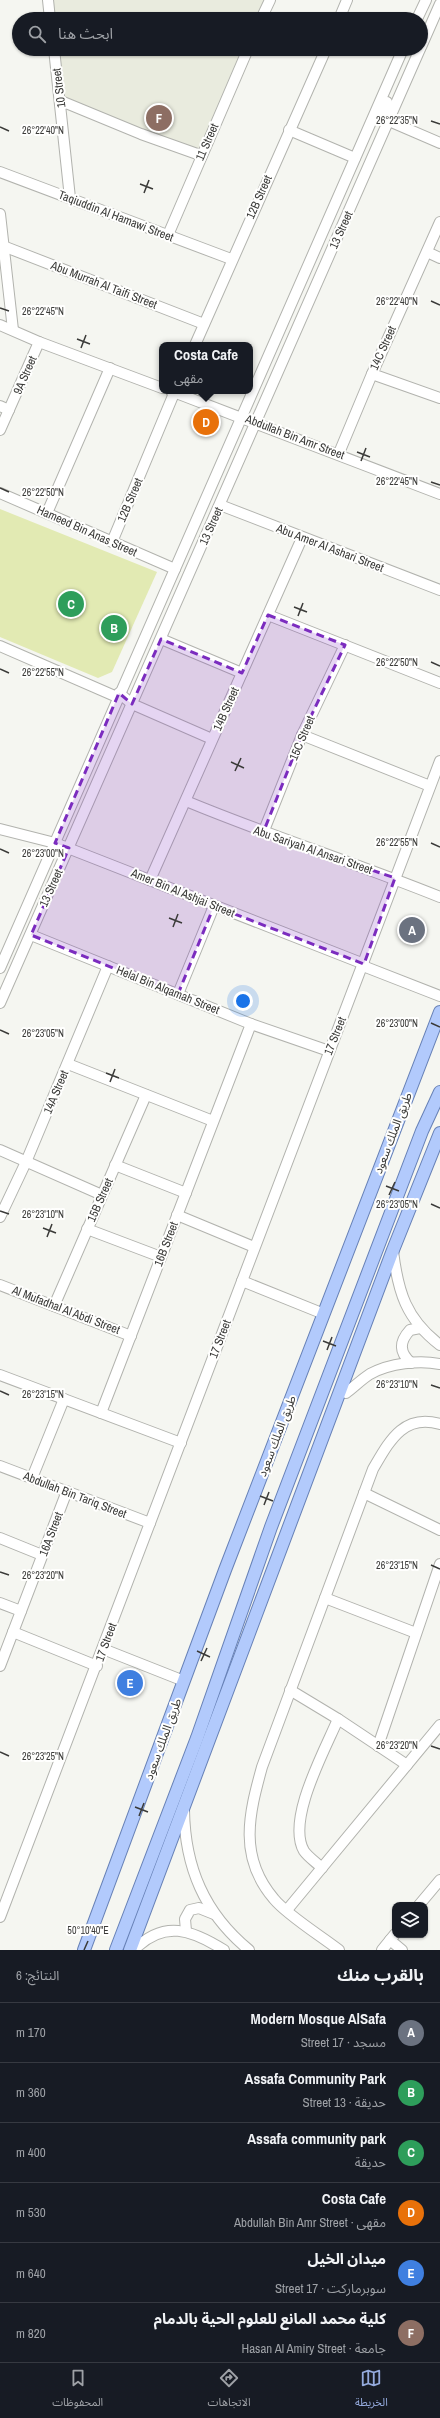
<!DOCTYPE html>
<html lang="ar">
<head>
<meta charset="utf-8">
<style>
  body { margin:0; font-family:"Archivo Narrow","Noto Sans Arabic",sans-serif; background:#20242c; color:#f1f3f6; direction:rtl }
  .controls { position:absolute; right:12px; bottom:12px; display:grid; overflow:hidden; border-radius:8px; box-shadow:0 1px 3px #0004 }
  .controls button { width:36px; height:36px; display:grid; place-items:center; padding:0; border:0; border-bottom:1px solid #363941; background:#171b24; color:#f1f3f6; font:20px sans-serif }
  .you { position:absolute; left:243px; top:1001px; width:14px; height:14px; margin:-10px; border:3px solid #fff; border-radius:50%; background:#1a73e8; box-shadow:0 0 0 6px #1a73e833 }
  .badge { display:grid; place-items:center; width:26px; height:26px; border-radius:50%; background:#95abde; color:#fff; font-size:13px; font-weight:700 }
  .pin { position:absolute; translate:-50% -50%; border:2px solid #fff; box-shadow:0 1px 4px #0006 }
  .popup { position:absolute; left:159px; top:342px; width:94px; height:52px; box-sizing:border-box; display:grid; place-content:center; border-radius:8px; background:#171b24; filter:drop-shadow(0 1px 3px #0005); font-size:13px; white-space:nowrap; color:#9ea1a6 }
  .popup b { font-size:15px; color:#f1f3f6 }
  .popup::after { content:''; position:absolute; left:50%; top:100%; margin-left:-8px; border:8px solid transparent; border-top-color:#171b24 }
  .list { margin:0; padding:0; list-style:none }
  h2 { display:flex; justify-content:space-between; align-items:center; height:52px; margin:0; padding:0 16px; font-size:17px }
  h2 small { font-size:13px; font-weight:400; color:#9ea1a6 }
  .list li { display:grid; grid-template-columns:26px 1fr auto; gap:12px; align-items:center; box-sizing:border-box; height:60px; padding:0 16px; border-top:1px solid #363941 }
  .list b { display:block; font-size:15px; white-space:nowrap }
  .list p { margin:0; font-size:13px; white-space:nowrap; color:#9ea1a6 }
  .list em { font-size:13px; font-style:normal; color:#9ea1a6 }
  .icon { flex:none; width:22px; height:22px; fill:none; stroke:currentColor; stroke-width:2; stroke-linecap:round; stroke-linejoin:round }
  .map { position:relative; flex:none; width:440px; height:1950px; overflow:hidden; direction:ltr }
  .search { position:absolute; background:#171b24; box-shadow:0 1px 3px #0004; left:12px; right:12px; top:12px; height:44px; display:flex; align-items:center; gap:10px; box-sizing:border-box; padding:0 14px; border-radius:22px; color:#9ea1a6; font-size:15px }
  .sheet { height:412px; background:#171b24 }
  nav { display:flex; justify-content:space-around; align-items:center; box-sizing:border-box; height:56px; border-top:1px solid #363941; background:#171b24; font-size:11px; color:#9ea1a6 }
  nav a { display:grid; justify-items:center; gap:2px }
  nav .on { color:#95abde }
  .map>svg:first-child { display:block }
  .built { fill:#e9ebde }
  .park { fill:#e2eab3 }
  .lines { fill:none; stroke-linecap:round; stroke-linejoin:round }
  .minor-casing { stroke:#b2b3ae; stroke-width:12 }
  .major-casing { stroke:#6781b6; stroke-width:14 }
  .minor { stroke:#fff; stroke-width:10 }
  .major { stroke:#b2cafc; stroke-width:12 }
  .marked { fill:#7b2cbf; fill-opacity:0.2; stroke:#7b2cbf; stroke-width:3; stroke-dasharray:8 5; stroke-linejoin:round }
  .ticks { fill:none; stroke:#3a3a38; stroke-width:1.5 }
  .labels { text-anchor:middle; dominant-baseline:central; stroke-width:4; stroke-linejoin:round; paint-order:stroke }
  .street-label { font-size:12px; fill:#3a3a38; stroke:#fffffe }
  .ticks-label { font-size:10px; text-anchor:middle; fill:#3a3a38; stroke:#fffffe; stroke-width:4; stroke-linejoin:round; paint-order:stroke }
</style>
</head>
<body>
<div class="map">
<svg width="440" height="1950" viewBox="0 0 440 1950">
  <rect width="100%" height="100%" fill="#f5f6f1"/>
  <g class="built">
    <path d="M48,0H270L261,19H50Z"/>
    <path d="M54,49H248L200,155L61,101Z"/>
  </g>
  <path class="park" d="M0,509L157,572L112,672L98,678L0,637Z"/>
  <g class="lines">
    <defs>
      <g id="minor">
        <path d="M48,0L50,19"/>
        <path d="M261,19L270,0"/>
        <path d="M339,19L347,0"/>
        <path d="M417,19L426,0"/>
        <path d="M421,47L440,4"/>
        <path d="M54,49L70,198"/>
        <path d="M61,101L141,134L200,155"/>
        <path d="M387,102L382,118L440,143"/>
        <path d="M289,130L355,158"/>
        <path d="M0,172L231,259"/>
        <path d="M0,214L13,330"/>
        <path d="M168,235L248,49"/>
        <path d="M3,246L204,324"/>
        <path d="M427,252L440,258"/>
        <path d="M0,325L39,342L162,388"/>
        <path d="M195,345L326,49"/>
        <path d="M372,374L440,398"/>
        <path d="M171,391L440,494"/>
        <path d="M0,406L9,410"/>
        <path d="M0,430L39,342"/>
        <path d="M339,453L372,374L440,222"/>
        <path d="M0,493L175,569"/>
        <path d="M220,505L440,590"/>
        <path d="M47,513L110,368"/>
        <path d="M112,542L175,391"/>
        <path d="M268,615L440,683"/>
        <path d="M161,639L242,673"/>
        <path d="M0,646L117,697"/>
        <path d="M119,693L132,704L212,739"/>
        <path d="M302,735L430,786"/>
        <path d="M186,801C270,836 356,863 440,897"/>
        <path d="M0,829L55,843L364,964"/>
        <path d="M263,833L302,735L345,645"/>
        <path d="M150,880L302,538"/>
        <path d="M31,935L251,1024L329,1051"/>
        <path d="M363,966L440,996"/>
        <path d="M0,968L403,49"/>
        <path d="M178,994L214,906"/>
        <path d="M0,1003L420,49"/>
        <path d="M68,1064L213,1121"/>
        <path d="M0,1150L102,1195"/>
        <path d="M115,1165L186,1193"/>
        <path d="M177,1215L254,1247"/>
        <path d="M0,1217L26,1162L108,966"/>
        <path d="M87,1229L161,1257"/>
        <path d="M393,1251C398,1292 406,1319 440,1345"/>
        <path d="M242,1281L324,1314"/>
        <path d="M0,1285L131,1336"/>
        <path d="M54,1306L146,1095"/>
        <path d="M411,1363C399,1352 399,1342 410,1330L420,1328"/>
        <path d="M0,1375L181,1443"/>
        <path d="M346,1393C354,1387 362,1379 370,1374C390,1363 419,1360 440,1364"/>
        <path d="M101,1413L251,1024"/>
        <path d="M0,1466L150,1523"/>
        <path d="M32,1478L64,1399"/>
        <path d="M364,1493L440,1530"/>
        <path d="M0,1538L42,1555"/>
        <path d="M325,1598L416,1633"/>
        <path d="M0,1603L21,1611"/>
        <path d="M13,1632L97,1666"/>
        <path d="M103,1649L184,1681"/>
        <path d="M0,1666L67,1491"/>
        <path d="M290,1690L338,1719L407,1765"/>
        <path d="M378,1746L440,1564"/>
        <path d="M184,1810C185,1867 204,1913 249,1950"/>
        <path d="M322,1868C317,1863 308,1857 304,1851C286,1820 325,1750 338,1719"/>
        <path d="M419,1905L440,1880"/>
        <path d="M287,1910L440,1725"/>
        <path d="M0,1917L440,761"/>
        <path d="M186,1931L185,1919L190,1910L199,1908L214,1914"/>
        <path d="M390,1940L402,1950"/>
        <path d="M134,1950C164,1919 192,1930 224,1950"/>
        <path d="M339,1950C321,1936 287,1915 274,1899C238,1857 249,1814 262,1767L373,1469C389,1442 403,1413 440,1424"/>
        <path d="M382,1950L395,1934"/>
      </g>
      <g id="major">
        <path d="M84,1950L225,1570L440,1012"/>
        <path d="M116,1950L197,1738L271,1527L422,1131L440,1092"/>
        <path d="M130,1950L393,1250L440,1133"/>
      </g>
    </defs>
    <use href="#minor" class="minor-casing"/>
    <use href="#major" class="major-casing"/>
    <use href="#minor" class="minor"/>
    <use href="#major" class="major"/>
  </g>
  <path class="marked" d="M268,615L345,645L302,735L263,833L395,878L364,964L214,906L178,994L31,935L69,848L55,843L119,693L132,704L161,639L242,673Z"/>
  <path class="ticks" d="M431,121L440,124M0,127L9,131M140,184L153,189M144,193L149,180M431,301L440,305M0,308L9,311M77,339L90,344M81,348L86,335M357,452L370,457M361,461L366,448M431,482L440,485M0,488L9,492M294,607L307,612M298,616L303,603M431,662L440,666M0,669L9,673M231,762L244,768M235,771L241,758M431,843L440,847M0,849L9,853M169,918L182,923M173,927L178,914M431,1023L440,1027M0,1030L9,1034M106,1073L119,1078M110,1082L115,1069M386,1186L399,1191M389,1195L395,1182M431,1204L440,1208M0,1211L9,1214M43,1228L56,1233M47,1237L52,1224M323,1341L336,1346M327,1350L332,1337M431,1385L440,1388M0,1391L9,1395M260,1496L273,1501M264,1505L269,1492M431,1565L440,1569M0,1572L9,1575M197,1651L210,1657M201,1661L207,1648M431,1746L440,1749M0,1752L9,1756M135,1807L148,1812M139,1816L144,1803M84,1950L88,1941"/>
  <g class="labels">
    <g class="street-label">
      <text transform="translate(59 88) rotate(-97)">10 Street</text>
      <text transform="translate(207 142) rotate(-66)">11 Street</text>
      <text transform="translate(259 197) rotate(-66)">12B Street</text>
      <text transform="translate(116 216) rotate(21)">Taqiuddin Al Hamawi Street</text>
      <text transform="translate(341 230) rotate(-66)">13 Street</text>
      <text transform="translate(104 285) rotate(21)">Abu Murrah Al Taifi Street</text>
      <text transform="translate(383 348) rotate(-66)">14C Street</text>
      <text transform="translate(25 375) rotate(-66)">9A Street</text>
      <text transform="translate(295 437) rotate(21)">Abdullah Bin Amr Street</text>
      <text transform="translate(130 500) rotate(-67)">12B Street</text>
      <text transform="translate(211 526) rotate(-66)">13 Street</text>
      <text transform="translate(87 531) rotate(24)">Hameed Bin Anas Street</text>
      <text transform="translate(330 548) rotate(21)">Abu Amer Al Ashari Street</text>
      <text transform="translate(226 709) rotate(-66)">14B Street</text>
      <text transform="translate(302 738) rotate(-67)">15C Street</text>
      <text transform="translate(313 850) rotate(19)">Abu Sariyah Al Ansari Street</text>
      <text transform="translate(51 888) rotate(-66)">13 Street</text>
      <text transform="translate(183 893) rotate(22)">Amer Bin Al Ashjai Street</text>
      <text transform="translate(168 990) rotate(22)">Helal Bin Alqamah Street</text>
      <text transform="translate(335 1036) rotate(-68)">17 Street</text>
      <text transform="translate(56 1092) rotate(-67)">14A Street</text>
      <text transform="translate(393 1133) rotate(-69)">طريق الملك سعود</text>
      <text transform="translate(100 1200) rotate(-66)">15B Street</text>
      <text transform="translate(166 1244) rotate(-69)">16B Street</text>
      <text transform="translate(66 1310) rotate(21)">Al Mufadhal Al Abdi Street</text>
      <text transform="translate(220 1339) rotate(-69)">17 Street</text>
      <text transform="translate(277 1436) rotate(-69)">طريق الملك سعود</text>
      <text transform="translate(75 1495) rotate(21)">Abdullah Bin Tariq Street</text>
      <text transform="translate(51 1534) rotate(-69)">16A Street</text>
      <text transform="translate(106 1642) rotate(-70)">17 Street</text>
      <text transform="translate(163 1739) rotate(-70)">طريق الملك سعود</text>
    </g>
  </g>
  <g class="ticks-label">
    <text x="397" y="124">26°22'35"N</text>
    <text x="43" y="134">26°22'40"N</text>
    <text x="397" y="305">26°22'40"N</text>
    <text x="43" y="315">26°22'45"N</text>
    <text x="397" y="485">26°22'45"N</text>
    <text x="43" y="496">26°22'50"N</text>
    <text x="397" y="666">26°22'50"N</text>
    <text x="43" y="676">26°22'55"N</text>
    <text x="397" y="846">26°22'55"N</text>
    <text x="43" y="857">26°23'00"N</text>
    <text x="397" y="1027">26°23'00"N</text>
    <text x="43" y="1037">26°23'05"N</text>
    <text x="397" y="1208">26°23'05"N</text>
    <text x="43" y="1218">26°23'10"N</text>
    <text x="397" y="1388">26°23'10"N</text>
    <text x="43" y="1398">26°23'15"N</text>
    <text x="397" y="1569">26°23'15"N</text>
    <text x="43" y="1579">26°23'20"N</text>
    <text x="397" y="1749">26°23'20"N</text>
    <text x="43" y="1760">26°23'25"N</text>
    <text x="88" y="1934">50°10'40"E</text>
  </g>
</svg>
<div class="controls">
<button><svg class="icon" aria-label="layers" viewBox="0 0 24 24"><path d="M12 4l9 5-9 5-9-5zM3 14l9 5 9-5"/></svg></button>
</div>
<div class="you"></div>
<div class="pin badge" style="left:412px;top:930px;background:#6b7280">A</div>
<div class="pin badge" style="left:114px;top:628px;background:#2e9e5b">B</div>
<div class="pin badge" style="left:71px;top:604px;background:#2e9e5b">C</div>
<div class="pin badge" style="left:206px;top:422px;background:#e8710a">D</div>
<div class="popup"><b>Costa Cafe</b>مقهى</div>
<div class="pin badge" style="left:130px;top:1683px;background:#3f7fe0">E</div>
<div class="pin badge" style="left:159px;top:118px;background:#8d6e63">F</div>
<div class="search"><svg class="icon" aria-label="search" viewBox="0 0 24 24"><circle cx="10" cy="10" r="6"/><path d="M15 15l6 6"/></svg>ابحث هنا</div>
</div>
<section class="sheet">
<h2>بالقرب منك<small>النتائج: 6</small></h2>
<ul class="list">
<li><span class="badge" style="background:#6b7280">A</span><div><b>Modern Mosque AlSafa</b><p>مسجد · 17 Street</p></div><em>170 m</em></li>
<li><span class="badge" style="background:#2e9e5b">B</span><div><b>Assafa Community Park</b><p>حديقة · 13 Street</p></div><em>360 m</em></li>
<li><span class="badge" style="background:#2e9e5b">C</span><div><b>Assafa community park</b><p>حديقة</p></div><em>400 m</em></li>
<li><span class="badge" style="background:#e8710a">D</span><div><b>Costa Cafe</b><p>مقهى · Abdullah Bin Amr Street</p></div><em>530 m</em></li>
<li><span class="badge" style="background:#3f7fe0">E</span><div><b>ميدان الخيل</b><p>سوبرماركت · 17 Street</p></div><em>640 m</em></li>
<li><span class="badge" style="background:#8d6e63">F</span><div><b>كلية محمد المانع للعلوم الحية بالدمام</b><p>جامعة · Hasan Al Amiry Street</p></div><em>820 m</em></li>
</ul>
</section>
<nav>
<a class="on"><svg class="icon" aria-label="map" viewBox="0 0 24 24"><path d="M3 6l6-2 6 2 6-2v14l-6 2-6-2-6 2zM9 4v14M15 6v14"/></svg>الخريطة</a>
<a><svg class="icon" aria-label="directions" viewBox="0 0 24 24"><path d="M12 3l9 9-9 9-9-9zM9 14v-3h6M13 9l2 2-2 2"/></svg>الاتجاهات</a>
<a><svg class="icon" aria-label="saved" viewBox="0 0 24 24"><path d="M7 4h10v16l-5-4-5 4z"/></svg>المحفوظات</a>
</nav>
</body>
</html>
